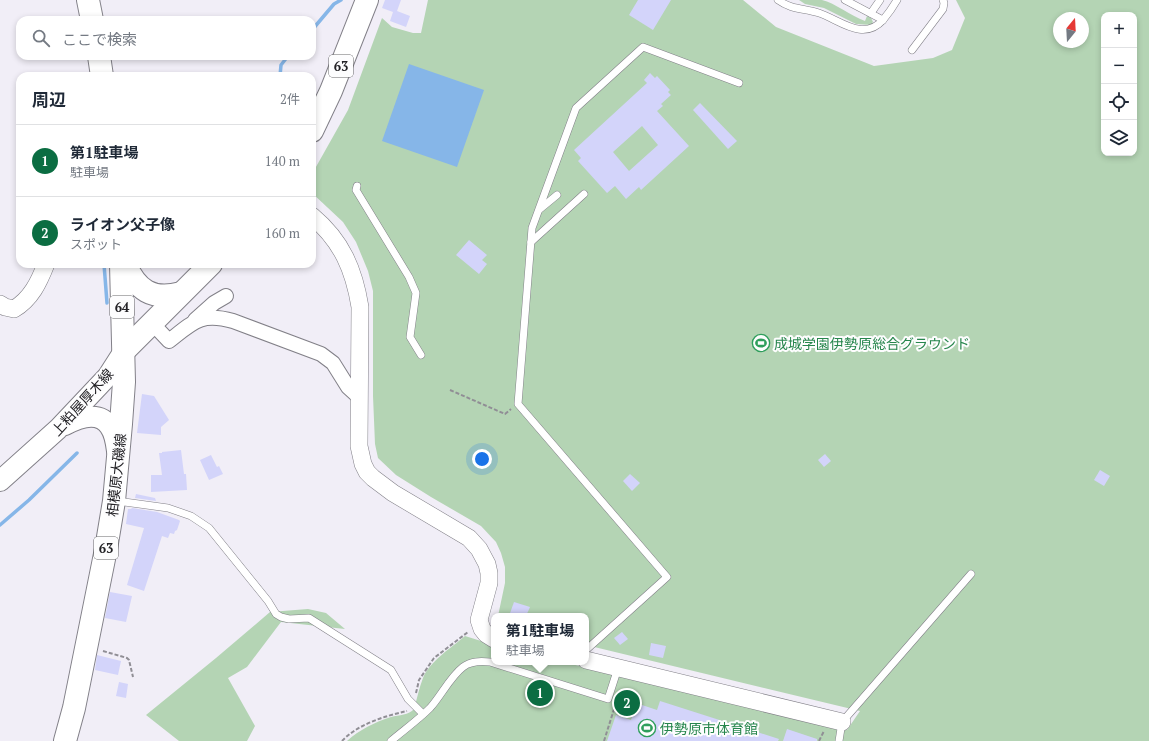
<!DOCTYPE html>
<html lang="ja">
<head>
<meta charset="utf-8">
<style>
  body { margin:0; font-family:"PT Serif","Noto Sans JP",serif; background:#f2f2f3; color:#1f2937 }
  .controls { position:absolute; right:12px; top:12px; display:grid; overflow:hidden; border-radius:8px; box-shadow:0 2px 6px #0003 }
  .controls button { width:36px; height:36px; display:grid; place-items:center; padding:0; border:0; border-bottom:1px solid #e0e1e3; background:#fff; color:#1f2937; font:20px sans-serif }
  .compass { position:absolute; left:1053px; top:12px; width:36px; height:36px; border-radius:50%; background:#fff; box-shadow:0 2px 6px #0003; rotate:18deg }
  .you { position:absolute; left:482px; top:459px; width:14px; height:14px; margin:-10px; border:3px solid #fff; border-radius:50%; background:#1a73e8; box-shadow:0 0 0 6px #1a73e833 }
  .badge { display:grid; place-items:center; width:26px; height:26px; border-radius:50%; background:#0b6d42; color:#fff; font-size:13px; font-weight:700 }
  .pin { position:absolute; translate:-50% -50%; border:2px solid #fff; box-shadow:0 1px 4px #0006 }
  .popup { position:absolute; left:491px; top:613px; width:98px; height:52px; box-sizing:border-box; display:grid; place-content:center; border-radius:8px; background:#fff; filter:drop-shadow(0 1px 3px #0005); font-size:13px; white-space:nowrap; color:#747a83 }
  .popup b { font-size:15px; color:#1f2937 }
  .popup::after { content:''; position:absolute; left:50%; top:100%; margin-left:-8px; border:8px solid transparent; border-top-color:#fff }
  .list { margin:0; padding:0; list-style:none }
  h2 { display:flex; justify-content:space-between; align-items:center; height:52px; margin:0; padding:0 16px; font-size:17px }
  h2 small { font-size:13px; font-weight:400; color:#747a83 }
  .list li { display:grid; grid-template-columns:26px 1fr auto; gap:12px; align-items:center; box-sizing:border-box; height:72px; padding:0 16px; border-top:1px solid #e0e1e3 }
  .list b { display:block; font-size:15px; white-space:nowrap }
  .list p { margin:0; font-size:13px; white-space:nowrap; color:#747a83 }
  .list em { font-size:13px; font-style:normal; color:#747a83 }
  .icon { flex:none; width:22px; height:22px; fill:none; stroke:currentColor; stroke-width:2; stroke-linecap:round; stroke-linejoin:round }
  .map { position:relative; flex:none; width:1149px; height:741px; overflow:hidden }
  .search { position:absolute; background:#fff; box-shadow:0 2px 6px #0003; left:16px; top:16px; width:300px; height:44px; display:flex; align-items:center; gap:10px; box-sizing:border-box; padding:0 14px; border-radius:12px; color:#747a83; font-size:15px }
  .panel { position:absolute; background:#fff; box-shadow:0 2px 6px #0003; left:16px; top:72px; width:300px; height:196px; border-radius:12px }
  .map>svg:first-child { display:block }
  .green { fill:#b4d4b4; fill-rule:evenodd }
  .water { fill:#86b6e8 }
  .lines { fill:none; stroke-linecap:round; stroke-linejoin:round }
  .stream { stroke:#86b6e8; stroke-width:3.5 }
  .building { fill:#d3d4fa; fill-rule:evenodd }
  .service-casing { stroke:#828088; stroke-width:8 }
  .minor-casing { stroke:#828088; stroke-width:16 }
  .tertiary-casing { stroke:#828088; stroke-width:18 }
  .secondary-casing { stroke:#828088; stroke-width:22 }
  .primary-casing { stroke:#828088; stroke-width:24 }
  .path { stroke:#908e95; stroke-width:2; stroke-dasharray:4 2; stroke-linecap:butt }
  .service { stroke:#fff; stroke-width:7 }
  .minor { stroke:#fff; stroke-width:14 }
  .tertiary { stroke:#fff; stroke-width:17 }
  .secondary { stroke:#fff; stroke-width:20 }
  .primary { stroke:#fff; stroke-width:22 }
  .labels { text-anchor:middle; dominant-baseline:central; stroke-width:4; stroke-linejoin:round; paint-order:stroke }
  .shield { fill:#fdfdfe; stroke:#646467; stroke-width:1 }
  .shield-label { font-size:13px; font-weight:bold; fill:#232226 }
  .leisure-label { font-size:14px; fill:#27864d; stroke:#fdfdfe; text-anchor:start }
  .street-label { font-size:14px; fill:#232226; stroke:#fdfdfe }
</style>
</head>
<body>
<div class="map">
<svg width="1149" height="741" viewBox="0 0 1149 741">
  <rect width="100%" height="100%" fill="#f1eef7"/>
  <g class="green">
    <path d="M428,0H743L776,27L874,66L933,58L952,50L965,18L956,0H1149V741H347C359,730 375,722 391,717C399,715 409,715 414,709C417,699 419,688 423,678C430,661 451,648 465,636L494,645V662H563L847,730L860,711L586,645V616H498L505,583V567L501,553L496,542L481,526L431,497L396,475L378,458L375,444L373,396V291L368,271L356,242L343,222L312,193V174L348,110L382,18L392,27L413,33H421ZM1104,15H1134V153H1104ZM1059,18H1083V42H1059Z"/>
    <path d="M799,0C806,0 815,0 822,0C835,3 851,16 865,21L867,16L871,18L873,22L871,25L856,24L824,8L805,4Z"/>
    <path d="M308,609L326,613L345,629L281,622L247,667L228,678L255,726L247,741H179L146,715L216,658L270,612Z"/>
  </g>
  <path class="water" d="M409,64L484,90L457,167L382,141Z"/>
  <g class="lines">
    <g class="stream">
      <path d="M312,30L334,4L341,0"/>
      <path d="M280,76L281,65L288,56"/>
      <path d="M104,264L107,303"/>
      <path d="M0,525L29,500L77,453"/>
    </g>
  </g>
  <g class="building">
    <path d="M385,0H401L397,11L410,16L406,27L390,21L393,12L382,8Z"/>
    <path d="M638,0H671L653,30L629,15Z"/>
    <path d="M650,73L655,78L657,76L670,90L668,92L671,95L661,104L663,106L657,111L689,146L641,190L639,187L626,199L615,186L607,193L578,161L581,158L574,150L647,83L644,80ZM642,126L658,145L629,171L613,152Z"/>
    <path d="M700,103L737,141L728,149L693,110Z"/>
    <path d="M469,240L487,255L482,260L487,264L479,274L456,255Z"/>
    <path d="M142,394L154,396L169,420L161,427V435L137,433Z"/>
    <path d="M181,450L184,474H186L187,490L151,492V475H162L159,453H162V452Z"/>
    <path d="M825,454L831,461L824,467L818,460Z"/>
    <path d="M211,455L217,467L219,466L223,474L209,480L200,460Z"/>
    <path d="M1100,470L1110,476L1104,486L1094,480Z"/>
    <path d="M630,474L640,483L632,491L623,481Z"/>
    <path d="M136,494L155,498L156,501L135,498Z"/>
    <path d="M132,508L157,512L179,520L180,521L177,530L175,531L174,534L170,533L168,538L162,536L144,591L127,585L144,528L126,524L128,509H131Z"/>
    <path d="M110,592L132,596L126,622L105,618Z"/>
    <path d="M514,602L530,607L526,616H509Z"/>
    <path d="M622,632L628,639L620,645L614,638Z"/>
    <path d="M651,643L666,646L663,658L649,655Z"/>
    <path d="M97,655L121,661L118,675L95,670Z"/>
    <path d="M119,682L128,684L126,698L116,696Z"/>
    <path d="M660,701L779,739L778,741H607L616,715L631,720L636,703L657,710Z"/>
    <path d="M787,729L817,739V741H783Z"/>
  </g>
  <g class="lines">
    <defs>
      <g id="service">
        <path d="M778,0C792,10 803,8 819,13C840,20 863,42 883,20C888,14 893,7 897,0"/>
        <path d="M845,0L883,20"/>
        <path d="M871,13L880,0"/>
        <path d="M912,50L943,9L944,3L943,0"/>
        <path d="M357,186L356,190L409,277L416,293L410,337L421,355"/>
        <path d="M540,209L557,195"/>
        <path d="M531,242L584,194"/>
        <path d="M117,501L168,508L191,516L209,528L268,601L276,614L281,617L289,619L309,618L391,670L408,699L423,714"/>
        <path d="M586,650L667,577L518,404L532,228L576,108L643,47L739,83"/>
        <path d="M391,741C404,730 418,720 430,708C441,696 450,677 463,667C471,661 480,661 490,662L608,699L618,668"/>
        <path d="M839,741L842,722L971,574"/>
      </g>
      <g id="minor">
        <path d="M195,320L214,303L226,296"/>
        <path d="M151,322L169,341C193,322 201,312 233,321L321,354L333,363L348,387L359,397"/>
      </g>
      <g id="tertiary">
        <path d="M312,216C342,241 354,270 360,307L359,446L363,464L367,472L373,478L393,493L469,538L479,549L487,564L489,573V583L479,620L482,629L486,634L494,639"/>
        <path d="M0,304L5,307L14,309C31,299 39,282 46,264"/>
        <path d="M586,660L842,722"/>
      </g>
      <g id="secondary">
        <path d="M65,425C78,418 100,410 110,427C115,434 116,443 117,451"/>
        <path d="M0,481L58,429L108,376L124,351"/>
      </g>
      <g id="primary">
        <path d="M88,0L92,20"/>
        <path d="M99,56L102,76"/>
        <path d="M312,131L331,91L367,0"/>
        <path d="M125,264C137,290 152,301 181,293"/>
        <path d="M124,351L211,264"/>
        <path d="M65,741L74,708L106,549L114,501L121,424L124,382L121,264"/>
      </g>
    </defs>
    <use href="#service" class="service-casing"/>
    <use href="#minor" class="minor-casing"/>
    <use href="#tertiary" class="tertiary-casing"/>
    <use href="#secondary" class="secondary-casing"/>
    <use href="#primary" class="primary-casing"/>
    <g class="path">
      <path d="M450,390L505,414L511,409"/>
      <path d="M103,651L127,658L129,660L133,677"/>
      <path d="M416,693L419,680L434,658L468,632"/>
      <path d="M342,741C358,724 385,716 407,711"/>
      <path d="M604,741L615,706"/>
      <path d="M819,741L824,731"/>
    </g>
    <use href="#service" class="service"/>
    <use href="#minor" class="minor"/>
    <use href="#tertiary" class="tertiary"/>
    <use href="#secondary" class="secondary"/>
    <use href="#primary" class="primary"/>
  </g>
  <defs>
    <symbol id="stadium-ring" viewBox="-11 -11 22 22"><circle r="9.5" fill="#fdfdfe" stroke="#2e9e5b" stroke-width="1.5"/><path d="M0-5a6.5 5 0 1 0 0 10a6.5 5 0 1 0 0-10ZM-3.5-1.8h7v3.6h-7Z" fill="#2e9e5b"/></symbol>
  </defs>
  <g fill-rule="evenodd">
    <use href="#stadium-ring" x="751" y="333" width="20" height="20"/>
    <use href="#stadium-ring" x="637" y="718" width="20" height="20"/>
  </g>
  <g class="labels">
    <g class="shield">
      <rect x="329" y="55" width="24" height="22" rx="3"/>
      <rect x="110" y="296" width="24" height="22" rx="3"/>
      <rect x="94" y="537" width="24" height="22" rx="3"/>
    </g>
    <g class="shield-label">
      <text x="341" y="66">63</text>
      <text x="122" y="307">64</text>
      <text x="106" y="548">63</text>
    </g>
    <g class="leisure-label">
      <text x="774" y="343">成城学園伊勢原総合グラウンド</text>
      <text x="660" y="728">伊勢原市体育館</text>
    </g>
    <g class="street-label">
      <text transform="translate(82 402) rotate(-48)">上粕屋厚木線</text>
      <text transform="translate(116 475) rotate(-84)">相模原大磯線</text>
    </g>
  </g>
</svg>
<div class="controls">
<button>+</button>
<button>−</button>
<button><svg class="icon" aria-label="locate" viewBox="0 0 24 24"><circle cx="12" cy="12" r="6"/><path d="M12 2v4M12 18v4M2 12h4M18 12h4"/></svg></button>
<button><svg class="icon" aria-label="layers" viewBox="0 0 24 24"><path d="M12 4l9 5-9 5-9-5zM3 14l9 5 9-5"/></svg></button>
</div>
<svg class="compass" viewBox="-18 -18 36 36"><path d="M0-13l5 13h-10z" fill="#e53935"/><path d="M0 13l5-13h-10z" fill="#747a83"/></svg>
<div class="you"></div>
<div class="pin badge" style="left:540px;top:693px">1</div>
<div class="popup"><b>第1駐車場</b>駐車場</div>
<div class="pin badge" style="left:627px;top:703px">2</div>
<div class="search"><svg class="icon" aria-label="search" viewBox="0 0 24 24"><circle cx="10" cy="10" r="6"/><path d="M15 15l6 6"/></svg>ここで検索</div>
<section class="panel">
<h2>周辺<small>2件</small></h2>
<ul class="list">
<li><span class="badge">1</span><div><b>第1駐車場</b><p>駐車場</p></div><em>140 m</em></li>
<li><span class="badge">2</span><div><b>ライオン父子像</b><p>スポット</p></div><em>160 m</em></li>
</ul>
</section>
</div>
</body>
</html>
